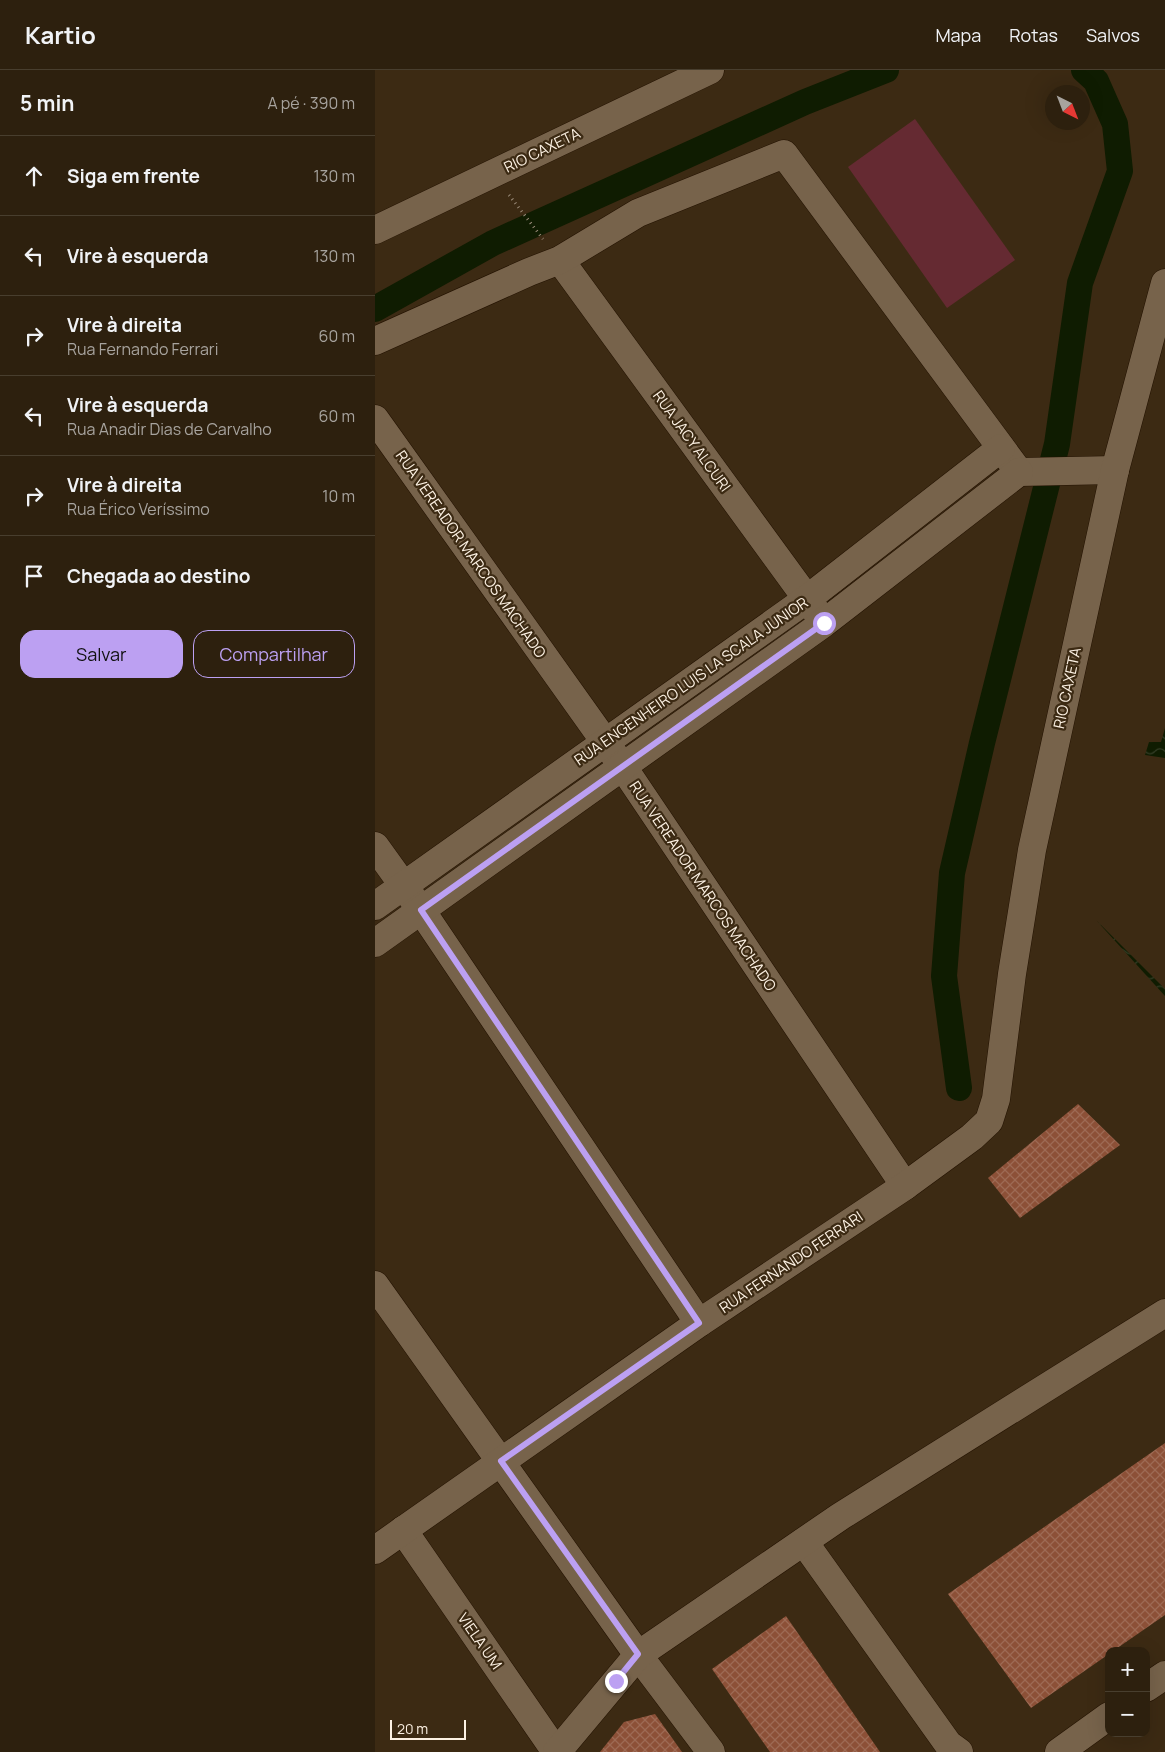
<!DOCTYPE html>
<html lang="pt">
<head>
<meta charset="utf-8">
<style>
  body { margin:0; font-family:Manrope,sans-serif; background:#352817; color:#f1f3f6 }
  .controls { position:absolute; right:15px; bottom:15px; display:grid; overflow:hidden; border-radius:10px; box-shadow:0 5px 20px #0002 }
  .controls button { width:45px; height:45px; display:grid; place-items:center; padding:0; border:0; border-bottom:1px solid #483e2e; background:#2d200e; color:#f1f3f6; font:25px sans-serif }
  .compass { position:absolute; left:670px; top:15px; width:45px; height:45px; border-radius:50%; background:#2d200e; box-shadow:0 5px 20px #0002; rotate:138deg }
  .scale { position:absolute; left:15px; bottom:12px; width:76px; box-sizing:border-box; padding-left:5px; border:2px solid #fcf1e3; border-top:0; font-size:14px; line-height:18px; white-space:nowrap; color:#fcf1e3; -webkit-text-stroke:4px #3c2a13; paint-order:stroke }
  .stop { position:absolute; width:15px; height:15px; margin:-11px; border:4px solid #bca0f2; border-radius:50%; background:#fff }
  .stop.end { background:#bca0f2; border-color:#fff; box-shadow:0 1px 5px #0008 }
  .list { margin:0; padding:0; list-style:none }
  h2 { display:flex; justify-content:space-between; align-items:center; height:65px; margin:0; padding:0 20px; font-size:21px }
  h2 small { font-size:16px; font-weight:400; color:#a7a39e }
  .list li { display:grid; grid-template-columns:32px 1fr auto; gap:15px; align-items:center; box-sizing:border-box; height:80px; padding:0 20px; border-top:1px solid #483e2e }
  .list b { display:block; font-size:19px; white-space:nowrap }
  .list p { margin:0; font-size:16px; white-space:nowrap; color:#a7a39e }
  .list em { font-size:16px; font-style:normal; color:#a7a39e }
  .actions { display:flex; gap:10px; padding:15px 20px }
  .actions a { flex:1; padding:11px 0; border:1px solid #bca0f2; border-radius:15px; text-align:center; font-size:18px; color:#bca0f2 }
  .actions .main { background:#bca0f2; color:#111 }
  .icon { flex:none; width:28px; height:28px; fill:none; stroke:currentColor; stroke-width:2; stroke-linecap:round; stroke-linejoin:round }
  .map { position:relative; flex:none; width:790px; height:1682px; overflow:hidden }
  header { display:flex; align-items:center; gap:30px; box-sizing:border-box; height:70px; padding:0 25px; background:#2d200e; border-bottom:1px solid #483e2e }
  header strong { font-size:24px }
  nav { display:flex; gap:28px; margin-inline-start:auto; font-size:18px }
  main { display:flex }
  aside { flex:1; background:#2d200e }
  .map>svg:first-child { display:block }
  .garden { fill:#652a32 }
  .water { fill:url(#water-waves) }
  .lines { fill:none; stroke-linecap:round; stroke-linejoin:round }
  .canal { stroke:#0f1c01; stroke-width:26 }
  .building { fill:url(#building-cross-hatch) }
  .minor-casing { stroke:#231200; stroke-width:29 }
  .path { stroke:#9b8c7a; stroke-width:3; stroke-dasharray:1 4; stroke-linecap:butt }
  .minor { stroke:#77634b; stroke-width:28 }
  .route { stroke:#bca0f2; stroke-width:6 }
  .labels { text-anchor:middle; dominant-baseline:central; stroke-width:4.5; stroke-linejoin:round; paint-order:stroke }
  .street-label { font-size:15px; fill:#fcf1e3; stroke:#3c2a13 }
</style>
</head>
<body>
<header>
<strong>Kartio</strong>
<nav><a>Mapa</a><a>Rotas</a><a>Salvos</a></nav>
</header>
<main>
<aside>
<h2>5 min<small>A pé · 390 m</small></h2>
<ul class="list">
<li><svg class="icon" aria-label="ahead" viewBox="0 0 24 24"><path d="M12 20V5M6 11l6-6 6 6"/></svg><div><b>Siga em frente</b></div><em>130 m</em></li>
<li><svg class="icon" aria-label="left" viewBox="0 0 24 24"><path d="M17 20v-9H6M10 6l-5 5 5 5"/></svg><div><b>Vire à esquerda</b></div><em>130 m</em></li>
<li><svg class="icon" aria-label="right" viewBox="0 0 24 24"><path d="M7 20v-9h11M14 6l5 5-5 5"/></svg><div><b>Vire à direita</b><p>Rua Fernando Ferrari</p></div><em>60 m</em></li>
<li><svg class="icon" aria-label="left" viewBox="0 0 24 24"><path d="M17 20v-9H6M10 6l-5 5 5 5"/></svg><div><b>Vire à esquerda</b><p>Rua Anadir Dias de Carvalho</p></div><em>60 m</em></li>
<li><svg class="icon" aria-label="right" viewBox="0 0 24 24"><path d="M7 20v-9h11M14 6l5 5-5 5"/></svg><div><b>Vire à direita</b><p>Rua Érico Veríssimo</p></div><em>10 m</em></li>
<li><svg class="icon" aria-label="arrive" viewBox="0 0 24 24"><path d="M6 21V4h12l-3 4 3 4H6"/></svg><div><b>Chegada ao destino</b></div></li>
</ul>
<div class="actions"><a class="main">Salvar</a><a>Compartilhar</a></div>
</aside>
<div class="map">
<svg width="790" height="1682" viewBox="0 0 790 1682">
  <defs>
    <pattern id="water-waves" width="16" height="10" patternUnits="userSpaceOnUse" patternTransform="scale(1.25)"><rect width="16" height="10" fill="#0f1c01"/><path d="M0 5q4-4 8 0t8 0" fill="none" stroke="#333d26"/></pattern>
    <pattern id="building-cross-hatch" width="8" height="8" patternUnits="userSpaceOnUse" patternTransform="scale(1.25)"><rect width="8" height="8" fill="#8c5037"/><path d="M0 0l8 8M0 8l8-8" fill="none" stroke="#9d6a54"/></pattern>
  </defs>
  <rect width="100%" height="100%" fill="#3c2a13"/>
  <path class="garden" d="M540,49L640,190L572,238L473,97Z"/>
  <g class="water">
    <path d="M790,658V688L770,685L774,672H786Z"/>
    <path d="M721,850L790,919V926Z"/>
  </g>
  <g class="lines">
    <g class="canal">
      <path d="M0,239L118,173L430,32L511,0"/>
      <path d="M584,1018L569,906L577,803L607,673L682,374L705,213L745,101L740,54L721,11L709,0"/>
    </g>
  </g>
  <g class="building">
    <path d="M703,1034L745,1075L645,1148L613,1108Z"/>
    <path d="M790,1373V1545L738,1581H734V1584L656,1638L573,1524Z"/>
    <path d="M411,1546L505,1682H395L337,1599Z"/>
    <path d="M280,1644L307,1682H225L249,1652Z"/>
  </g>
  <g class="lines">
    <defs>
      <g id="minor">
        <path d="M0,160L335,0"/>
        <path d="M185,190L443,544"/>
        <path d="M0,271L154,202L185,190L263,143L409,84L644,402"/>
        <path d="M0,349L248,697L530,1116"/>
        <path d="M644,402L740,400"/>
        <path d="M0,776L46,840L324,1253"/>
        <path d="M0,836L432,529L626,378"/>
        <path d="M0,873L449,553L644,402"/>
        <path d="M0,1215L263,1585L336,1682"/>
        <path d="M28,1460L181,1682"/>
        <path d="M429,1472L573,1674L584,1682"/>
        <path d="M0,1480L324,1253L530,1116L597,1067L614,1051L621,1029L637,904L657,780L740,400L790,213"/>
        <path d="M771,1618L790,1605"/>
        <path d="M182,1682L263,1585L466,1446L790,1243"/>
        <path d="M684,1682L734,1646"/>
      </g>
    </defs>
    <use href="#minor" class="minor-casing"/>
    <path class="path" d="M134,125L168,169"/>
    <use href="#minor" class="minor"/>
  </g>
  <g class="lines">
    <path class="route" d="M241,1611L263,1584L126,1391L324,1253L46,840L449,553"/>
  </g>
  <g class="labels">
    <g class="street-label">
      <text transform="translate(167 80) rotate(-26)">RIO CAXETA</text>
      <text transform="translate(317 371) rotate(54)">RUA JACY ALCURI</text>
      <text transform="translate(96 484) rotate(55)">RUA VEREADOR MARCOS MACHADO</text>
      <text transform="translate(316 611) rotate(-35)">RUA ENGENHEIRO LUIS LA SCALA JUNIOR</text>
      <text transform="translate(692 618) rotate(-78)">RIO CAXETA</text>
      <text transform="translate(328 816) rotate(56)">RUA VEREADOR MARCOS MACHADO</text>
      <text transform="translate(416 1192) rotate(-34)">RUA FERNANDO FERRARI</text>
      <text transform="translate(105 1571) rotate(55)">VIELA UM</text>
    </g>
  </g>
</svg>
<div class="controls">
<button>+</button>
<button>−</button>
</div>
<svg class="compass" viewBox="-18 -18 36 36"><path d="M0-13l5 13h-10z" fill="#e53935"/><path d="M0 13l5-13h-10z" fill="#a7a39e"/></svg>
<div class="scale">20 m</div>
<div class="stop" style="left:449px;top:553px"></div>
<div class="stop end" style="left:241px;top:1611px"></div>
</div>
</main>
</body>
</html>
